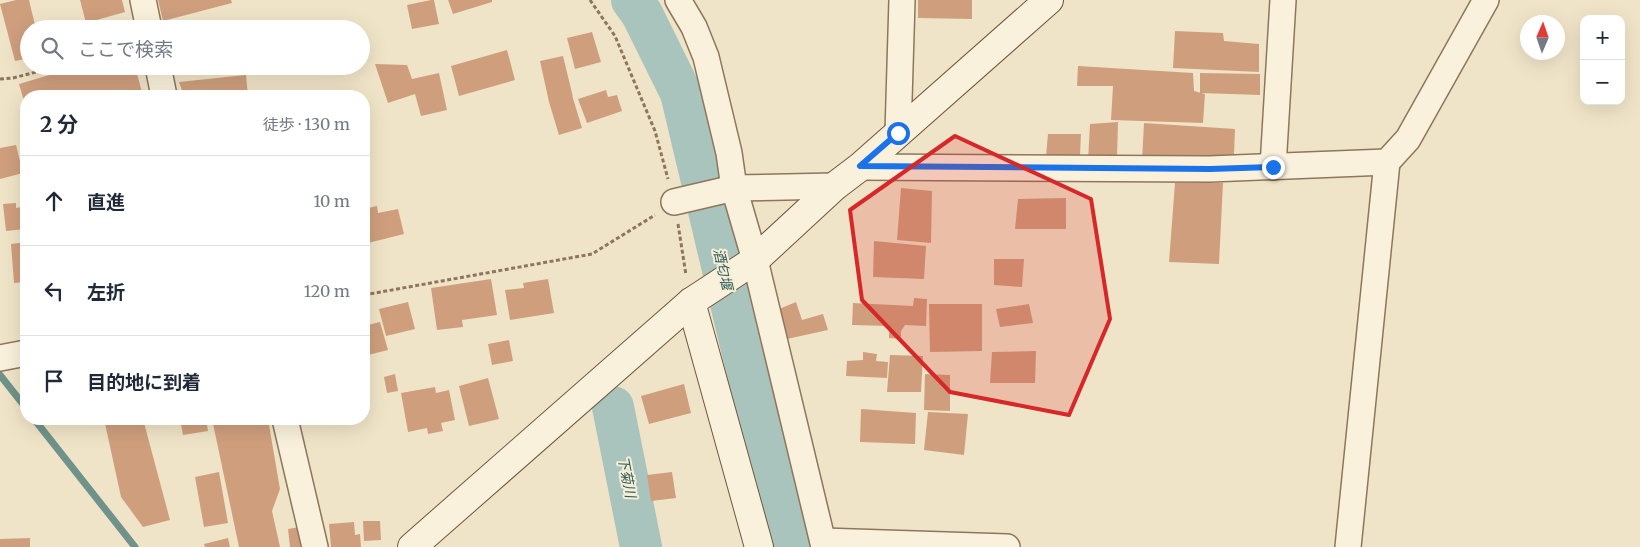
<!DOCTYPE html>
<html lang="ja">
<head>
<meta charset="utf-8">
<style>
  body { margin:0; font-family:Merriweather,"Noto Sans JP",serif; background:#f6f6f7; color:#1f2937 }
  .controls { position:absolute; right:15px; top:15px; display:grid; overflow:hidden; border-radius:10px; box-shadow:0 5px 20px #0002 }
  .controls button { width:45px; height:45px; display:grid; place-items:center; padding:0; border:0; border-bottom:1px solid #e0e1e3; background:#fff; color:#1f2937; font:25px sans-serif }
  .compass { position:absolute; left:1520px; top:15px; width:45px; height:45px; border-radius:50%; background:#fff; box-shadow:0 5px 20px #0002; rotate:2deg }
  .stop { position:absolute; width:15px; height:15px; margin:-11px; border:4px solid #1a73e8; border-radius:50%; background:#fff }
  .stop.end { background:#1a73e8; border-color:#fff; box-shadow:0 1px 5px #0008 }
  .list { margin:0; padding:0; list-style:none }
  h2 { display:flex; justify-content:space-between; align-items:center; height:65px; margin:0; padding:0 20px; font-size:21px }
  h2 small { font-size:16px; font-weight:400; color:#747a83 }
  .list li { display:grid; grid-template-columns:32px 1fr auto; gap:15px; align-items:center; box-sizing:border-box; height:90px; padding:0 20px; border-top:1px solid #e0e1e3 }
  .list b { display:block; font-size:19px; white-space:nowrap }
  .list em { font-size:16px; font-style:normal; color:#747a83 }
  .icon { flex:none; width:28px; height:28px; fill:none; stroke:currentColor; stroke-width:2; stroke-linecap:round; stroke-linejoin:round }
  .map { position:relative; flex:none; width:1640px; height:547px; overflow:hidden }
  .search { position:absolute; background:#fff; box-shadow:0 5px 20px #0002; left:20px; top:20px; width:350px; height:55px; display:flex; align-items:center; gap:12px; box-sizing:border-box; padding:0 18px; border-radius:28px; color:#747a83; font-size:19px }
  .panel { position:absolute; background:#fff; box-shadow:0 5px 20px #0002; left:20px; top:90px; width:350px; height:335px; border-radius:20px }
  .map>svg:first-child { display:block }
  .lines { fill:none; stroke-linecap:round; stroke-linejoin:round }
  .stream { stroke:#6f938a; stroke-width:7 }
  .river { stroke:#a9c4bc; stroke-width:42 }
  .building { fill:#cf9f7d }
  .street-casing { stroke:#8d765c; stroke-width:28 }
  .secondary-casing { stroke:#6f573f; stroke-width:30 }
  .path { stroke:#8d765c; stroke-width:3; stroke-dasharray:4 2.5; stroke-linecap:butt }
  .street { stroke:#faf1dc; stroke-width:25 }
  .secondary { stroke:#faf1dc; stroke-width:28 }
  .route { stroke:#1a73e8; stroke-width:6 }
  .marked { fill:#d62828; fill-opacity:0.2; stroke:#d62828; stroke-width:4; stroke-linejoin:round }
  .labels { text-anchor:middle; dominant-baseline:central; stroke-width:4; stroke-linejoin:round; paint-order:stroke }
  .water-label { font-size:14px; font-style:italic; fill:#2f5d5a; stroke:#f7eed8 }
</style>
</head>
<body>
<div class="map">
<svg width="1640" height="547" viewBox="0 0 1640 547">
  <rect width="100%" height="100%" fill="#f0e4c8"/>
  <g class="lines">
    <g class="stream">
      <path d="M0,375L26,408"/>
      <path d="M34,419L135,547"/>
    </g>
    <g class="river">
      <path d="M632,0L642,14L681,93L789,547"/>
      <path d="M613,407L641,547"/>
    </g>
  </g>
  <g class="building">
    <path d="M16,0H29L36,29H29V58L15,61L0,4Z"/>
    <path d="M80,0H122L125,12L86,23Z"/>
    <path d="M158,0H231L232,3L163,21Z"/>
    <path d="M431,0H434L439,24L412,29L407,5Z"/>
    <path d="M448,0H492V2L453,14Z"/>
    <path d="M918,0H972V19L918,18Z"/>
    <path d="M1175,31L1223,33L1224,41L1259,44V72L1173,68Z"/>
    <path d="M592,32L601,62L575,69L567,38Z"/>
    <path d="M507,50L515,80L459,96L451,66Z"/>
    <path d="M563,56L573,97L572,95L582,128L559,135L549,102L540,61Z"/>
    <path d="M375,64L407,65L412,79L439,73L447,110L421,116L415,94L388,103Z"/>
    <path d="M80,66H135L143,96H26V108L19,84Z"/>
    <path d="M1078,66L1193,73L1194,91L1205,94L1203,123L1111,120L1113,86H1077Z"/>
    <path d="M1200,73L1260,74V95L1200,93Z"/>
    <path d="M246,75L248,96H184L179,82Z"/>
    <path d="M606,90L608,97L617,95L622,111L587,123L578,99Z"/>
    <path d="M1118,122L1117,159L1088,161L1090,124Z"/>
    <path d="M1144,123L1235,129L1234,155H1192L1193,163L1142,160Z"/>
    <path d="M1048,134H1081L1080,155L1046,156Z"/>
    <path d="M16,145L23,173L0,179V148Z"/>
    <path d="M1175,183H1223L1219,264L1169,262Z"/>
    <path d="M901,188L932,191L931,243L897,240Z"/>
    <path d="M1066,198V229H1015L1018,199Z"/>
    <path d="M16,203V208L26,206V229L6,231L3,204Z"/>
    <path d="M377,206L378,213L398,209L404,234L364,244V209Z"/>
    <path d="M874,241L926,246L924,279L873,277Z"/>
    <path d="M26,242V282L14,283L11,244Z"/>
    <path d="M994,259H1024L1022,287L994,285Z"/>
    <path d="M491,279L497,315L462,320L463,327L437,330L431,288Z"/>
    <path d="M548,279L554,313L510,320L505,290L524,288L523,283Z"/>
    <path d="M26,289V301L22,302L20,290Z"/>
    <path d="M914,298L927,299L926,326L905,325L901,331V339L889,338V326L852,325L853,303L913,306Z"/>
    <path d="M408,302L415,329L386,336L379,309Z"/>
    <path d="M796,302L802,320L823,314L828,330L787,339L779,309Z"/>
    <path d="M929,304H982V351L930,352Z"/>
    <path d="M1029,304L1033,323L1000,327L996,309Z"/>
    <path d="M380,322L388,350L364,356V326Z"/>
    <path d="M509,340L513,361L492,365L488,344Z"/>
    <path d="M1036,351L1035,383H990L992,352Z"/>
    <path d="M863,352L877,354L876,361L888,362L887,378L846,376L847,361L863,360Z"/>
    <path d="M890,355L923,356L921,392H887Z"/>
    <path d="M395,374L398,391L387,393L384,377Z"/>
    <path d="M925,374L950,375V411L924,410Z"/>
    <path d="M488,378L499,419L469,426L459,386Z"/>
    <path d="M684,384L691,413L649,424L641,396Z"/>
    <path d="M435,387L436,393L449,390L455,420L441,423L443,431L428,434L427,428L408,432L401,393Z"/>
    <path d="M861,409L916,413L915,444L860,442Z"/>
    <path d="M928,412L968,414L964,455L924,450Z"/>
    <path d="M104,419H143L170,520L143,527L121,497Z"/>
    <path d="M180,419H206L208,431L183,435Z"/>
    <path d="M212,419H268L280,489L272,511L280,547H239Z"/>
    <path d="M219,472L228,523L204,527L195,477Z"/>
    <path d="M672,472L676,498L651,501L647,475Z"/>
    <path d="M363,521H380L381,540L364,541Z"/>
    <path d="M354,522L355,535L360,534L361,547H331L329,524Z"/>
    <path d="M305,526L308,547H290L288,529Z"/>
    <path d="M30,538V547H0V539Z"/>
    <path d="M228,538L230,547H205L204,544Z"/>
  </g>
  <g class="lines">
    <defs>
      <g id="street">
        <path d="M143,0L149,29"/>
        <path d="M678,0L694,27L706,57L729,153L734,188L755,260L824,547"/>
        <path d="M158,66L164,96"/>
        <path d="M898,133L902,0"/>
        <path d="M860,167L1210,169L1387,162L1408,139L1486,0"/>
        <path d="M1273,167L1283,0"/>
        <path d="M674,202L734,188L835,186"/>
        <path d="M0,358L26,353"/>
        <path d="M285,419L315,547"/>
        <path d="M823,541L1007,547"/>
        <path d="M1348,547L1387,162"/>
      </g>
      <g id="secondary">
        <path d="M691,302L759,547"/>
        <path d="M412,547L691,302L755,260L835,186L860,167L1049,0"/>
      </g>
    </defs>
    <use href="#street" class="street-casing"/>
    <use href="#secondary" class="secondary-casing"/>
    <g class="path">
      <path d="M590,0L615,36L655,131L668,179"/>
      <path d="M0,79L13,78L59,66"/>
      <path d="M678,224L686,275"/>
      <path d="M364,295L592,254L655,215"/>
    </g>
    <use href="#street" class="street"/>
    <use href="#secondary" class="secondary"/>
  </g>
  <g class="lines">
    <path class="route" d="M898,133L860,166L1210,169L1273,167"/>
  </g>
  <path class="marked" d="M955,136L1091,199L1110,319L1069,415L950,392L862,300L850,210Z"/>
  <g class="labels">
    <g class="water-label">
      <text transform="translate(723 269) rotate(77)">酒匂堰</text>
      <text transform="translate(627 477) rotate(79)">下菊川</text>
    </g>
  </g>
</svg>
<div class="controls">
<button>+</button>
<button>−</button>
</div>
<svg class="compass" viewBox="-18 -18 36 36"><path d="M0-13l5 13h-10z" fill="#e53935"/><path d="M0 13l5-13h-10z" fill="#747a83"/></svg>
<div class="stop" style="left:898px;top:133px"></div>
<div class="stop end" style="left:1273px;top:167px"></div>
<div class="search"><svg class="icon" aria-label="search" viewBox="0 0 24 24"><circle cx="10" cy="10" r="6"/><path d="M15 15l6 6"/></svg>ここで検索</div>
<section class="panel">
<h2>2 分<small>徒歩 · 130 m</small></h2>
<ul class="list">
<li><svg class="icon" aria-label="ahead" viewBox="0 0 24 24"><path d="M12 20V5M6 11l6-6 6 6"/></svg><div><b>直進</b></div><em>10 m</em></li>
<li><svg class="icon" aria-label="left" viewBox="0 0 24 24"><path d="M17 20v-9H6M10 6l-5 5 5 5"/></svg><div><b>左折</b></div><em>120 m</em></li>
<li><svg class="icon" aria-label="arrive" viewBox="0 0 24 24"><path d="M6 21V4h12l-3 4 3 4H6"/></svg><div><b>目的地に到着</b></div></li>
</ul>
</section>
</div>
</body>
</html>
